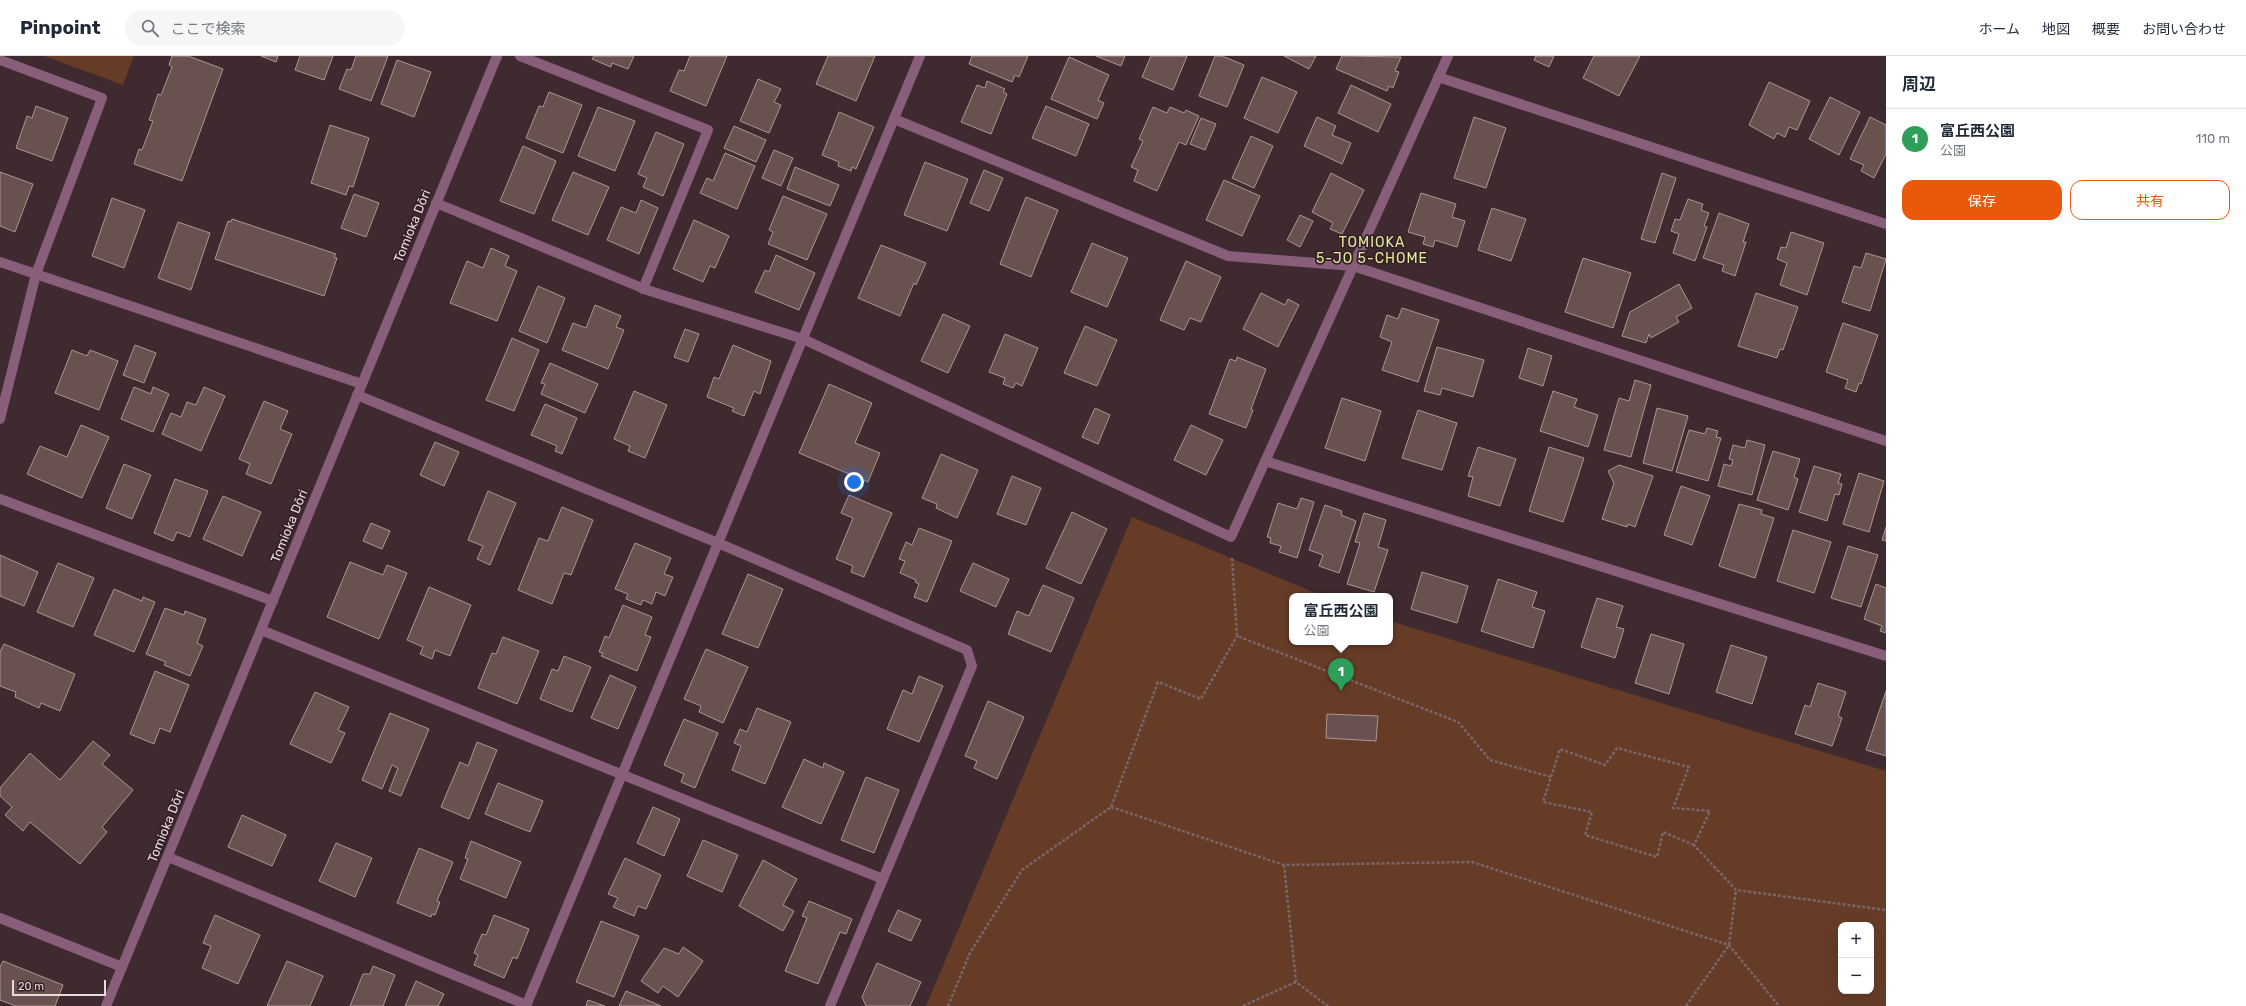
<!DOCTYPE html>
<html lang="ja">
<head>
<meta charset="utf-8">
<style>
  body { margin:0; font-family:Rubik,"Noto Sans JP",sans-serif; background:#f6f6f7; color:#1f2937 }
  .controls { position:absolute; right:12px; bottom:12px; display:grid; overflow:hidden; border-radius:8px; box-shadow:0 4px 16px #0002 }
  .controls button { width:36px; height:36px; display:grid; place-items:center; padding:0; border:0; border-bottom:1px solid #e0e1e3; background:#fff; color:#1f2937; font:20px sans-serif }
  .scale { position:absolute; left:12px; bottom:10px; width:94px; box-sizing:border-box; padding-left:4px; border:2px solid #e8dadd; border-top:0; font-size:11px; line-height:14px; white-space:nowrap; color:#e8dadd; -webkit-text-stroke:3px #342026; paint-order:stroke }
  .you { position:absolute; left:854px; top:426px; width:14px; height:14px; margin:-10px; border:3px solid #fff; border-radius:50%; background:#1a73e8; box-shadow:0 0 0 6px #1a73e833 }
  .badge { display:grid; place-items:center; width:26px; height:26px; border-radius:50%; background:#ea580c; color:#fff; font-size:13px; font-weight:700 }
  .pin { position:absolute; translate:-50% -33px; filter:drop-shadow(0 1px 2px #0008) }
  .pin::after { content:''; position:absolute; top:21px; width:14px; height:12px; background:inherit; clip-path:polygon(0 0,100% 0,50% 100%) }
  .popup { position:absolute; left:1289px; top:537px; width:104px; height:52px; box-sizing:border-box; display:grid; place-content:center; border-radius:8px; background:#fff; filter:drop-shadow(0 1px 3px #0005); font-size:13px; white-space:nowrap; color:#747a83 }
  .popup b { font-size:15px; color:#1f2937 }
  .popup::after { content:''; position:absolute; left:50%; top:100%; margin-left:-8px; border:8px solid transparent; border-top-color:#fff }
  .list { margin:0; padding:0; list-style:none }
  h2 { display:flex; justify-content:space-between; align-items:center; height:52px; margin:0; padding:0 16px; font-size:17px }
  h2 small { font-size:13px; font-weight:400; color:#747a83 }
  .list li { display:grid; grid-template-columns:26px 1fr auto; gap:12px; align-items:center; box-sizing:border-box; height:60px; padding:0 16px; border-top:1px solid #e0e1e3 }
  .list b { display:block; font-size:15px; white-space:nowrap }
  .list p { margin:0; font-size:13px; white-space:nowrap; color:#747a83 }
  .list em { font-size:13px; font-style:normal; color:#747a83 }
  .actions { display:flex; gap:8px; padding:12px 16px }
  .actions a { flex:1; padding:9px 0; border:1px solid #ea580c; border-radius:12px; text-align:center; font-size:14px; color:#ea580c }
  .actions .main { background:#ea580c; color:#fff }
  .icon { flex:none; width:22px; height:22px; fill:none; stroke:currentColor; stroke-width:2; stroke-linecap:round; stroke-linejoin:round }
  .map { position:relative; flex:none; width:1886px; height:950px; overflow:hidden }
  header { display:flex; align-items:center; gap:24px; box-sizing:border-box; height:56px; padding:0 20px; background:#fff; border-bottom:1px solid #e0e1e3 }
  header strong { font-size:19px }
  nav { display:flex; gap:22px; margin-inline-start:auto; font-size:14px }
  .search { width:280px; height:36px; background:#f6f6f7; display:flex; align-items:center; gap:10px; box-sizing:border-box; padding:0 14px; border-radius:22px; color:#747a83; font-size:15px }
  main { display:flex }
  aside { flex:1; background:#fff }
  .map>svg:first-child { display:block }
  .green { fill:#663c27; fill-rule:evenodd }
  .building { fill:#68514f; stroke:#af9593 }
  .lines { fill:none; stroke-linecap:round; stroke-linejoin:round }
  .path { stroke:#78676b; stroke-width:2.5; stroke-dasharray:3 2; stroke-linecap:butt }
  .minor { stroke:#885e7a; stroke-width:10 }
  .labels { text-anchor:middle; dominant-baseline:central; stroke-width:3.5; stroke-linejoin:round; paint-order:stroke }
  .street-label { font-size:13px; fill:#e8dadd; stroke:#342026 }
  .neighbourhood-label { font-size:14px; letter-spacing:1px; fill:#e3ea9c; stroke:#342026 }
</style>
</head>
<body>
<header>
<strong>Pinpoint</strong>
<div class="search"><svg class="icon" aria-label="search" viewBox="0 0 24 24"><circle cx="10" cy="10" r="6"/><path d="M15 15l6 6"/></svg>ここで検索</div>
<nav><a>ホーム</a><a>地図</a><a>概要</a><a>お問い合わせ</a></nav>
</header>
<main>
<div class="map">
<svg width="1886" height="950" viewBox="0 0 1886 950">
  <rect width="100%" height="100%" fill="#3e2a2f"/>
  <g class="green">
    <path d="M44,0H134L123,29Z"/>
    <path d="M1132,461L1323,540H1292V586H1390V565L1886,715V950H926ZM1841,869H1871V935H1841Z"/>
  </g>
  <g class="building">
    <path d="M172,0H188L223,13L182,125L134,108L139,93L142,94L153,65L149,64L158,38L161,39L172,11L169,9Z"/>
    <path d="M261,0H278L276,6Z"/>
    <path d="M300,0H333L324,24L295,14Z"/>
    <path d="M356,0H388L371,45L339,33L347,13L351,14Z"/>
    <path d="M594,0H634L628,13L612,7L611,11L592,3Z"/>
    <path d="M690,0H727L706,50L670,35L679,14L684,15Z"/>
    <path d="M828,0H875L856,45L816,28Z"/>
    <path d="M972,0H1028L1019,21L1015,19L1012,26L969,8Z"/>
    <path d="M1096,0H1125L1121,10Z"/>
    <path d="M1151,0H1187L1173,34L1142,21Z"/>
    <path d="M1215,0H1222L1244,9L1227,51L1199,40Z"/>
    <path d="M1284,0H1316L1309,13Z"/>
    <path d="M1342,0L1401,1L1395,15L1399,16L1393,32L1389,30L1387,35L1336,13Z"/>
    <path d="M1536,0H1554L1549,11L1534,4Z"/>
    <path d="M1594,0H1640L1619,40L1583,22Z"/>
    <path d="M1069,1L1109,19L1098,44L1104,47L1097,63L1051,43Z"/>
    <path d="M397,4L431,16L414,61L381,48Z"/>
    <path d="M1262,21L1297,36L1278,77L1244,62Z"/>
    <path d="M758,23L781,33L774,46L781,49L769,77L740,65Z"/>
    <path d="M987,25L1005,33L1003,36L1007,38L991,78L961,66L977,29L985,32Z"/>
    <path d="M1769,26L1810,45L1797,74L1789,71L1785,81L1777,77L1774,83L1749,69Z"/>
    <path d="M1351,29L1391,48L1378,76L1338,57Z"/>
    <path d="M549,36L582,49L563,97L526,82L539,50L543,51Z"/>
    <path d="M1830,41L1860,56L1839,99L1809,83Z"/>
    <path d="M36,50L68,62L52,105L16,92L27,60L32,62Z"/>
    <path d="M1046,50L1089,68L1076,100L1032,82Z"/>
    <path d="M598,51L635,65L615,115L578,100Z"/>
    <path d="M1153,51L1167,57L1170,51L1184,57L1186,54L1199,60L1186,89L1179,86L1157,135L1134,125L1138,114L1131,111L1143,85L1139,83Z"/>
    <path d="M839,56L874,71L856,113L852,111L851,115L838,110L839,106L822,99Z"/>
    <path d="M1317,61L1336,70L1332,79L1351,87L1342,108L1304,90Z"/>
    <path d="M1474,61L1506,72L1486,132L1454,122Z"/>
    <path d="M1870,61L1886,69V98L1874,122L1861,115L1864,109L1850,103Z"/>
    <path d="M1201,62L1216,68L1205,94L1190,88Z"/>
    <path d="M330,69L369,82L353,131L349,130L346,139L311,127Z"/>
    <path d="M734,70L766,84L756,106L724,92Z"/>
    <path d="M656,76L684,88L663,140L643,131L647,122L638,118Z"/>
    <path d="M1251,80L1273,90L1254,132L1232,122Z"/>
    <path d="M523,90L556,105L534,158L500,145Z"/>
    <path d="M774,94L793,102L781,130L762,122Z"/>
    <path d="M725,97L755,110L737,153L700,137L707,122L713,125Z"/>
    <path d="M925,106L968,123L947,175L904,159Z"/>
    <path d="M795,111L839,129L830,150L787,133Z"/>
    <path d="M984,114L1003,122L989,155L970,147Z"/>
    <path d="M0,116L33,128L15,176L0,170Z"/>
    <path d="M573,116L609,131L588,179L552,164Z"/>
    <path d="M1331,117L1364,134L1342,178L1330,173L1333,167L1312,156Z"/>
    <path d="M1662,117L1676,122L1655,187L1641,183Z"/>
    <path d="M1224,124L1260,140L1242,180L1206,164Z"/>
    <path d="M1421,137L1456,148L1452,161L1465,165L1457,191L1435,184L1433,191L1423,188L1425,181L1408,176Z"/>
    <path d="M354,138L379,147L366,181L341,172Z"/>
    <path d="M783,140L827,158L807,204L768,188L773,176L769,174Z"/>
    <path d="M1026,141L1058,154L1031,221L1000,208Z"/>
    <path d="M112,142L145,154L124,212L92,200Z"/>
    <path d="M1688,143L1703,148L1701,154L1709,157L1704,170L1707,171L1695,205L1673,197L1679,178L1671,175L1675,163L1680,164Z"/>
    <path d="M641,144L658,152L639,198L607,184L621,151L636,157Z"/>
    <path d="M1492,152L1526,163L1511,205L1478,194Z"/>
    <path d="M1719,157L1749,168L1743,186H1746L1735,220L1722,215L1724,209L1703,202Z"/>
    <path d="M1300,159L1313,165L1300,191L1287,184Z"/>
    <path d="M232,163L336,198L334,201L337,202L324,240L215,203L228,165L231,166Z"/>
    <path d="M694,164L729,180L715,212L710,210L703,226L673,213Z"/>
    <path d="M178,166L210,177L191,234L158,222Z"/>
    <path d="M1791,176L1824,187L1807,239L1780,229L1787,207L1777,203L1781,191L1786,192Z"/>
    <path d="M1092,187L1128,202L1107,251L1071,236Z"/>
    <path d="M881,189L926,207L916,229L914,227L900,260L858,242Z"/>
    <path d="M491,192L509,200L505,210L517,215L497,265L450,247L467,205L483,212Z"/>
    <path d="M1866,197L1886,203L1870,255L1842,246L1854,210L1861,212Z"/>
    <path d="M776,199L815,217L799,254L755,236L765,214L769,216Z"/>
    <path d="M1583,202L1631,217L1613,272L1565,256Z"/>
    <path d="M1186,205L1221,221L1201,266L1190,262L1184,274L1160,264Z"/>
    <path d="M1679,228L1692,252L1676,261L1679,266L1651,282L1649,278L1646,287L1622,280L1630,256Z"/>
    <path d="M538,230L565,242L547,287L519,275Z"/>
    <path d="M1261,237L1285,249L1288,243L1299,249L1278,291L1243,273Z"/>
    <path d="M1756,237L1798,251L1783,294L1780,293L1777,302L1738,290Z"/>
    <path d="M595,249L621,260L616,271L624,274L608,313L562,294L573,267L586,272Z"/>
    <path d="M1402,252L1439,264L1418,326L1382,314L1392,286L1380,281L1387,259L1398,263Z"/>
    <path d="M943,258L970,270L948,317L921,305Z"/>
    <path d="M1843,267L1878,279L1861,328L1859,327L1856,336L1845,332L1848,324L1826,316Z"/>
    <path d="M1085,270L1117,284L1097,330L1064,317Z"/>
    <path d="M685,273L699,278L688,306L674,301Z"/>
    <path d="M1005,278L1038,292L1022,330L1016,327L1013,332L1003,328L1005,322L989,316Z"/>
    <path d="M512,282L539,294L514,355L486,344Z"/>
    <path d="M135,289L156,297L144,327L123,319Z"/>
    <path d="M733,289L771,305L760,338L754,335L744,360L732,355L734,352L707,341L714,321L719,323Z"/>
    <path d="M1437,291L1484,304L1473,341L1442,332L1440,339L1424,335Z"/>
    <path d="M1528,292L1552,300L1543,330L1519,322Z"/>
    <path d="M72,294L87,300L90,294L118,305L99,354L55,337Z"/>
    <path d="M1237,301L1266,313L1251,353L1253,354L1246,372L1209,358L1230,303L1236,305Z"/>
    <path d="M550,307L598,328L585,357L541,338L545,328L541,327Z"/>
    <path d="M1635,324L1651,329L1631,401L1604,394L1619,342L1629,345Z"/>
    <path d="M829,328L872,347L855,387L880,397L868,426L799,397Z"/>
    <path d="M134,331L151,338L153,331L169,338L153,376L121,363Z"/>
    <path d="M204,331L225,340L201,395L162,378L171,357L181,361L187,346L196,349Z"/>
    <path d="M634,335L667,349L645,402L628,395L630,390L614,383Z"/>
    <path d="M1553,335L1577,343L1574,351L1598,359L1588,391L1540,375Z"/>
    <path d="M1342,342L1381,355L1365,405L1325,392Z"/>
    <path d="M264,345L288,355L280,373L292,378L271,428L246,418L250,408L239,403Z"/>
    <path d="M545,348L577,362L562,398L555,395L557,390L531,379Z"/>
    <path d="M1095,352L1110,359L1098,388L1082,381Z"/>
    <path d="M1657,352L1688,360L1672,415L1643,407Z"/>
    <path d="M1418,354L1457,367L1442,414L1402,402Z"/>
    <path d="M81,369L109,381L82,442L27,418L40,390L67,401Z"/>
    <path d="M1191,369L1223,384L1206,419L1174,404Z"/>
    <path d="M1707,372L1718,375L1716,381L1721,382L1708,425L1676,416L1689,374L1705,378Z"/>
    <path d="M1747,384L1765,389L1752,439L1718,430L1724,408L1731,410L1733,404L1729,403L1733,389L1745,392Z"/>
    <path d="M435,386L459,396L444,430L420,419Z"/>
    <path d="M1478,391L1516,403L1500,450L1468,440L1473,421L1468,420Z"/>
    <path d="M1549,391L1584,402L1563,466L1529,455Z"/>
    <path d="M1773,395L1800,403L1794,421L1798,423L1788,454L1757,444Z"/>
    <path d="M941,398L978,414L957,462L936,452L937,448L922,442Z"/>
    <path d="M124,408L151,419L132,463L106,452Z"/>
    <path d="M1619,409L1653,420L1635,471L1628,468L1627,471L1602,463L1614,427L1608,415Z"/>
    <path d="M1814,410L1841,418L1838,427L1842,428L1839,439L1835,438L1827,465L1799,456Z"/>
    <path d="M1859,417L1884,425L1869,476L1843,468Z"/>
    <path d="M1012,420L1041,432L1026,469L997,458Z"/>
    <path d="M175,423L208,435L190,481L177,476L173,485L154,477Z"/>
    <path d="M1681,430L1710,440L1692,489L1664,479Z"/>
    <path d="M488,435L516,447L490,509L477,503L483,490L468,484Z"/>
    <path d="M849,439L892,457L864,521L851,516L853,510L836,503L853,462L841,457Z"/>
    <path d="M223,440L261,456L242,500L203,483Z"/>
    <path d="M1301,442L1314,446L1297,502L1279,496L1281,490L1270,487L1271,482L1267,481L1278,447L1297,453Z"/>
    <path d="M1739,448L1762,454L1761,458L1774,462L1755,522L1719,510Z"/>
    <path d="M1325,449L1342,455L1341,459L1356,465L1339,517L1319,510L1323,499L1309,494Z"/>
    <path d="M562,451L593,464L571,519L564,517L552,548L518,534L539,482L548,485Z"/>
    <path d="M1072,456L1107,473L1081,528L1046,512Z"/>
    <path d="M1364,457L1386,464L1378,491L1388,494L1374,536L1347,528L1360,487L1355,486Z"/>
    <path d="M371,467L390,475L382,493L363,485Z"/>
    <path d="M1886,471V485L1882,484Z"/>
    <path d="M919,472L952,485L927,546L914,541L919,528L915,526L916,524L900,517L905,505L899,503L906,486L912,489Z"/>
    <path d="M1793,474L1831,486L1814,537L1777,525Z"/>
    <path d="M635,487L671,502L664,518L673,521L665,540L656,536L652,548L643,544L641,549L626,543L628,538L615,533Z"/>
    <path d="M1848,490L1878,499L1861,551L1831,542Z"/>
    <path d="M0,499L38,516L24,550L0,540Z"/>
    <path d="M350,506L383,519L387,509L407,517L379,583L327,561Z"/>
    <path d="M58,507L94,522L73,571L37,556Z"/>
    <path d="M973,507L1009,523L996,551L960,535Z"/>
    <path d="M1422,516L1468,530L1457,567L1411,553Z"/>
    <path d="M748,518L783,533L758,592L722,578Z"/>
    <path d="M1498,523L1537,536L1532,551L1545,555L1533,592L1481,575Z"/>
    <path d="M1876,528L1886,532V577L1880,575L1882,570L1864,563Z"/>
    <path d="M1043,529L1074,542L1051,596L1008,578L1017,555L1029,560Z"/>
    <path d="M429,531L471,549L450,600L435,594L432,603L420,598L423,591L407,584Z"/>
    <path d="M114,533L142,545L143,541L155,546L134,596L94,579Z"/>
    <path d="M1597,542L1623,550L1616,571L1624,573L1615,602L1581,591Z"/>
    <path d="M623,549L652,561L645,579L651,581L637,615L601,600L603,597L599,596L605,580L609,582Z"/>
    <path d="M165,552L184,559L185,555L206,563L197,587L203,590L190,620L164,609L166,606L146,598Z"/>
    <path d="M1651,578L1684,588L1669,638L1635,627Z"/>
    <path d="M503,581L539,595L517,648L478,632L492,597L496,598Z"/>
    <path d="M4,588L75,618L60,655L41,647L39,652L15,641L16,636L0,630V596Z"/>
    <path d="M1731,589L1767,601L1752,648L1716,636Z"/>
    <path d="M706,593L748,611L723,667L699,656L701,650L684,643Z"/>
    <path d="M564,600L591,611L572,656L540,643L552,613L558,615Z"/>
    <path d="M155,615L189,629L170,676L160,672L154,688L130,678Z"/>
    <path d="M610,619L636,631L618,673L591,662Z"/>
    <path d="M919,620L943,630L919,686L887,673L903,634L912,638Z"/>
    <path d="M1818,627L1846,636L1838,660L1842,662L1832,690L1795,678L1805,649L1810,651Z"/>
    <path d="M1886,635V700L1866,694Z"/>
    <path d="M315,636L349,651L338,674L345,677L331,707L290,688Z"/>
    <path d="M988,645L1024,661L997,723L974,712L977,705L965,700Z"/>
    <path d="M757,652L791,666L765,728L732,714L741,690L734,687L740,673L747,676Z"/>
    <path d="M390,657L429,673L401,740L389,735L398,712L392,709L382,733L362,724Z"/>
    <path d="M1327,658L1378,660L1376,685L1326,682Z"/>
    <path d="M684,663L718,677L695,732L681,726L684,718L664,709Z"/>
    <path d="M93,685L110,699L102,708L133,734L102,771L107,776L80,808L30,766L23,775L5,759L12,751L0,740V732L30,697L60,724Z"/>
    <path d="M477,686L497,694L469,763L441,751L460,706L468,710Z"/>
    <path d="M804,703L823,712L824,707L844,716L821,768L782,751Z"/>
    <path d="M866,721L899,734L874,797L841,784Z"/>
    <path d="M498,727L543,745L530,776L485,758Z"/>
    <path d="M653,751L680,763L664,800L637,787Z"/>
    <path d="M242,759L286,779L272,810L228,791Z"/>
    <path d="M703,784L738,799L722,836L687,820Z"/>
    <path d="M471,785L521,806L506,842L460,823L468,803L465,802Z"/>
    <path d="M336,787L372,802L355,841L319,825Z"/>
    <path d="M419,792L453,806L437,845L440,846L435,859L432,858L431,861L397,847Z"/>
    <path d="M625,802L661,819L646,853L638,850L634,860L613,851L618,842L608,838Z"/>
    <path d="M763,804L797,823L783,849L794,855L783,875L739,850Z"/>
    <path d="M809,845L852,863L846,878L840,876L818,928L785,915L807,862L802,860Z"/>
    <path d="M898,854L921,864L911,885L888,875Z"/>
    <path d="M215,859L260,879L238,928L202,912L211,890L203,887Z"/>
    <path d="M494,859L529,873L517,903L513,901L504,922L474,909L478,899L474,897L482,878L486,879Z"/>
    <path d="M601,865L639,880L614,941L576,926Z"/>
    <path d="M683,891L703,905L678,941L663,930L658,937L641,925L664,892L679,898Z"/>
    <path d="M3,905L63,929L55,950H16L0,944V911Z"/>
    <path d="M287,905L323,920L310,950H267Z"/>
    <path d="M877,907L921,926L910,950H866L862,941Z"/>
    <path d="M373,910L395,919L383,950H350L363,918H370Z"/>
    <path d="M416,925L444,938L438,950H405Z"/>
    <path d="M626,935L661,950H619Z"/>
    <path d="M588,944L605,950H586Z"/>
  </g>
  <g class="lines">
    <g class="path">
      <path d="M1232,502L1237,580L1458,666L1490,704L1551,721"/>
      <path d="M1111,751L1284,809L1472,806L1729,889L1779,950"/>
      <path d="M1694,789L1663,776L1657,801L1585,779L1592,756L1543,746L1560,693L1605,709L1617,692L1689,711L1673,752L1710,755L1694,789L1736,834L1886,854"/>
      <path d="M1284,809L1296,926L1328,950"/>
      <path d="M948,950L970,897L1022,814L1111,751L1158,626L1201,643L1237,580"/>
      <path d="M1243,950L1296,926"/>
      <path d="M1686,950L1729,889L1736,834"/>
    </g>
    <g class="minor">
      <path d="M520,0L708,74L643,233"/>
      <path d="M0,4L102,42L36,218L0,363"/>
      <path d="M1438,21L1886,168"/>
      <path d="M894,63L1228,200L1353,210L1886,385"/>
      <path d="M436,147L647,234L803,283L1231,481L1448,0"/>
      <path d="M0,206L362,328"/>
      <path d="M357,339L718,487L967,594L972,610L830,950"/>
      <path d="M1265,405L1886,600"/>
      <path d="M0,443L273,545"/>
      <path d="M261,574L883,823"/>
      <path d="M168,801L527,949"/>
      <path d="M0,862L122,911"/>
      <path d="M106,950L497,0"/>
      <path d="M526,950L920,0"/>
    </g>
  </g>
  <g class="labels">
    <g class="street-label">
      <text transform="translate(412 170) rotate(-68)">Tomioka Dōri</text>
      <text transform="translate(289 470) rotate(-68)">Tomioka Dōri</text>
      <text transform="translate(166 770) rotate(-68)">Tomioka Dōri</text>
    </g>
    <g class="neighbourhood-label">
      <text x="1372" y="186">TOMIOKA<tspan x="1372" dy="16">5-JO 5-CHOME</tspan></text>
    </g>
  </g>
</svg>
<div class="controls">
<button>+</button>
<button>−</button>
</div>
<div class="scale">20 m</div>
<div class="you"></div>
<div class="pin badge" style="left:1341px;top:635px;background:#2e9e5b">1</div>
<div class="popup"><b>富丘西公園</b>公園</div>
</div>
<aside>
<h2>周辺<small></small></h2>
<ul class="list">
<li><span class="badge" style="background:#2e9e5b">1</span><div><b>富丘西公園</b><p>公園</p></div><em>110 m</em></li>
</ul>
<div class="actions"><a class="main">保存</a><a>共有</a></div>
</aside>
</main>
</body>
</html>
